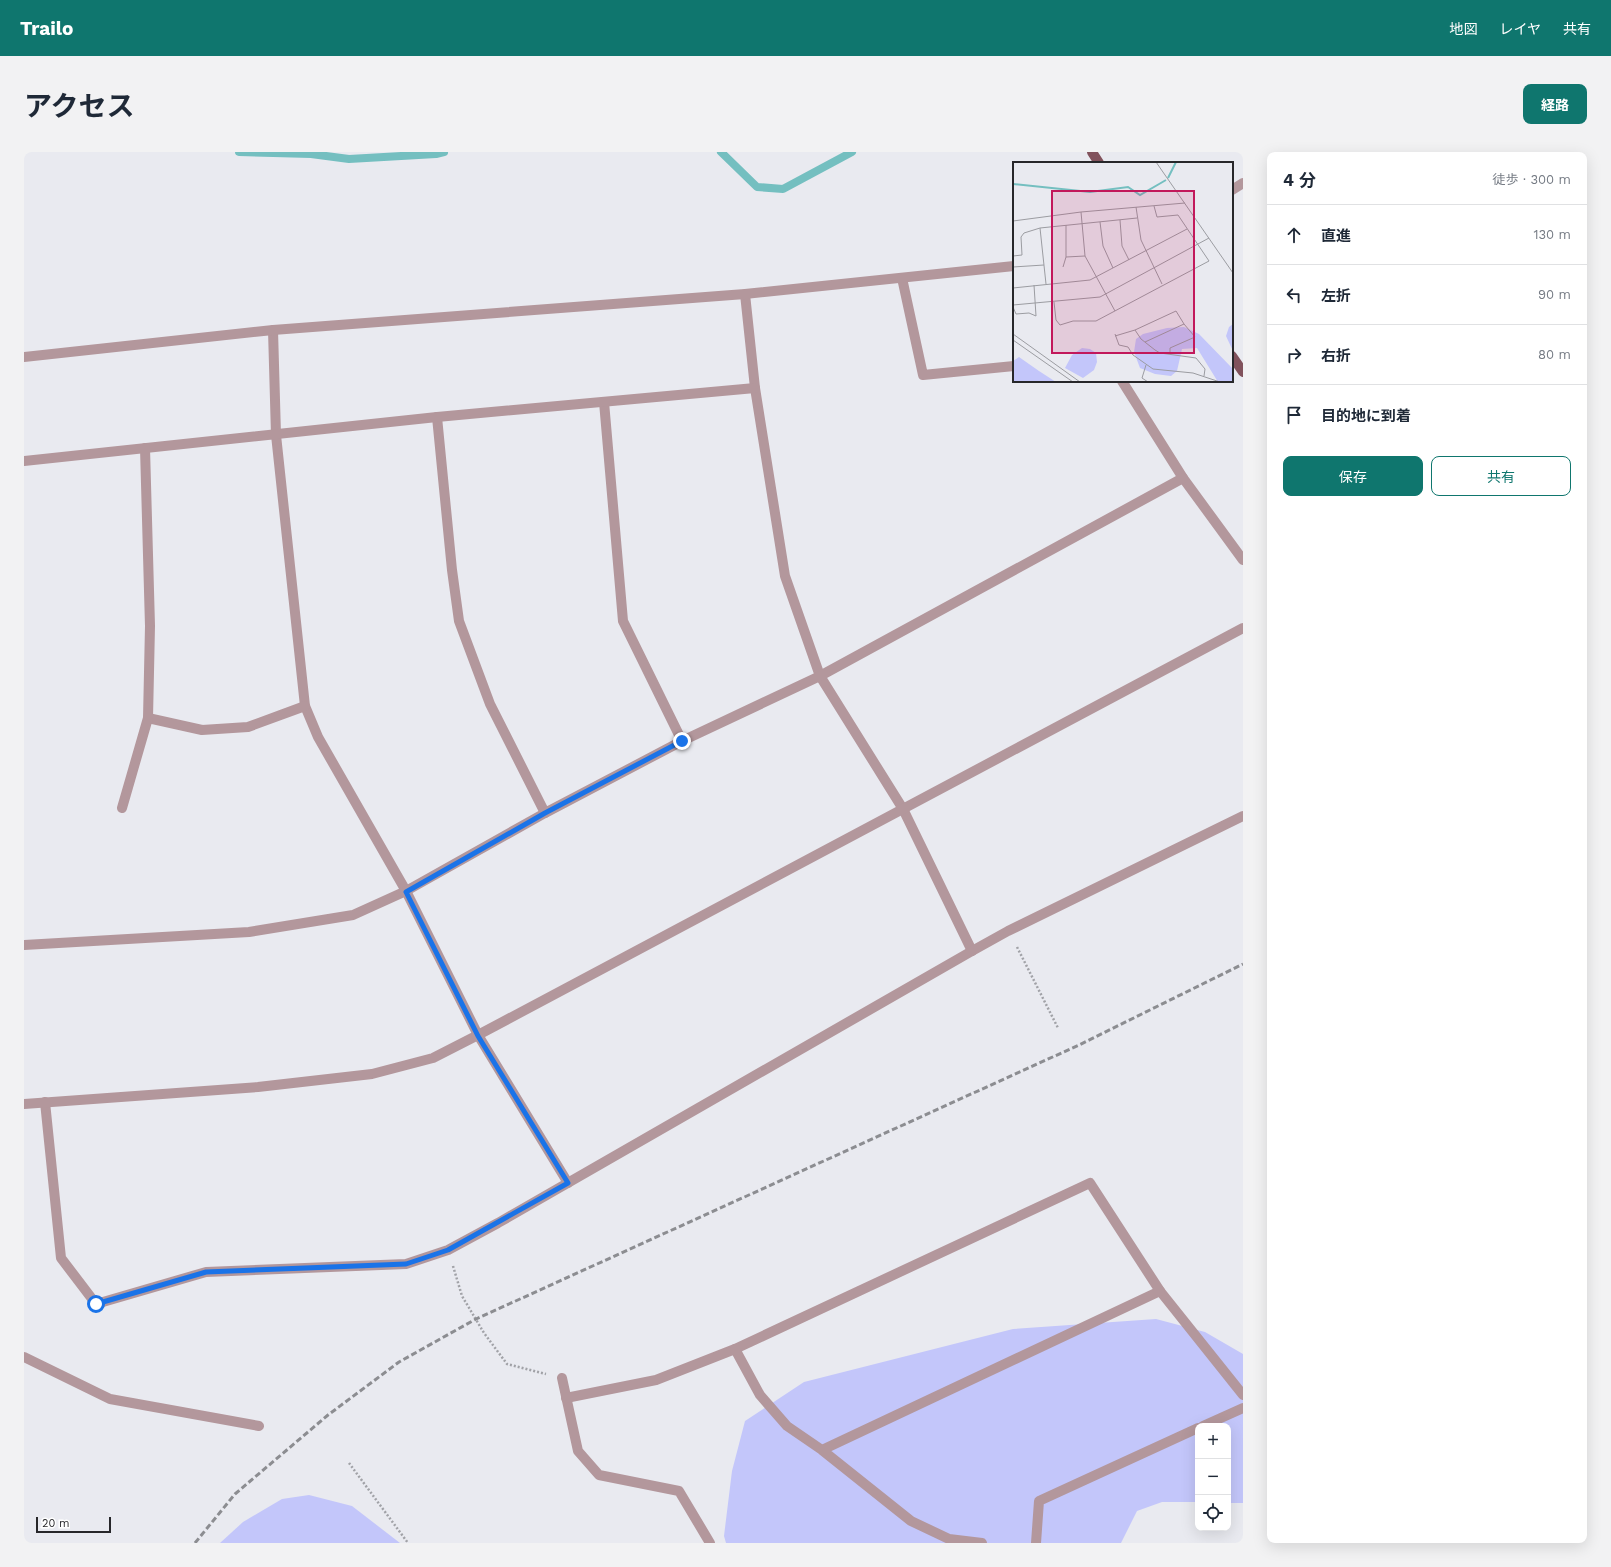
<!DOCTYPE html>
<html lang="ja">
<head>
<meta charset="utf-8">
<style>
  body { margin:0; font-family:"Work Sans","Noto Sans JP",sans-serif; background:#f2f2f3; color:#1f2937 }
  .controls { position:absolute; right:12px; bottom:12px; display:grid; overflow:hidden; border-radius:8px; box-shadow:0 4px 16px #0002 }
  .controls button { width:36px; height:36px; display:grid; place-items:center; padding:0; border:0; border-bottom:1px solid #e0e1e3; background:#fff; color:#1f2937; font:20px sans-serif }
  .scale { position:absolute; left:12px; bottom:10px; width:75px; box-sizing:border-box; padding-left:4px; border:2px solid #27272a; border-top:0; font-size:11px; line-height:14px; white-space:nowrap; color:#27272a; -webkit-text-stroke:3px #fff; paint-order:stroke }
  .stop { position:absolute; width:12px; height:12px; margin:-9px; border:3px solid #1a73e8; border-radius:50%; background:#fff }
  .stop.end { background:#1a73e8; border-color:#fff; box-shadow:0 1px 4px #0008 }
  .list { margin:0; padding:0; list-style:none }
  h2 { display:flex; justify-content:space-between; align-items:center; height:52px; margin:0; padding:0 16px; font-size:17px }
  h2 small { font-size:13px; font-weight:400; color:#747a83 }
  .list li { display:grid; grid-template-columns:26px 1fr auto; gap:12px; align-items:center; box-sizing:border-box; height:60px; padding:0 16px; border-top:1px solid #e0e1e3 }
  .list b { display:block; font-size:15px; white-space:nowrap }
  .list em { font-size:13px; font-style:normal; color:#747a83 }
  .actions { display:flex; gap:8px; padding:12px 16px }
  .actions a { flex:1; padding:9px 0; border:1px solid #0f766e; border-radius:8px; text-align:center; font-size:14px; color:#0f766e }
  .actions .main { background:#0f766e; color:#fff }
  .icon { flex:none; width:22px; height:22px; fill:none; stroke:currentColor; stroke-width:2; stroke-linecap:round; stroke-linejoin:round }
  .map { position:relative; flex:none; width:1219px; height:1391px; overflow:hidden; border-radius:8px }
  header { display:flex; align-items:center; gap:24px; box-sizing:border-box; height:56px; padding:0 20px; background:#0f766e; color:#fff }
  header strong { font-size:19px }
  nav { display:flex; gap:22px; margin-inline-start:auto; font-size:14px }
  .intro { display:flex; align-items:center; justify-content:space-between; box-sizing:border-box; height:96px; padding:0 24px }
  h1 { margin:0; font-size:28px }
  .button { padding:10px 18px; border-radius:8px; background:#0f766e; color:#fff; font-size:14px; font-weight:700 }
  main { display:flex; gap:24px; padding:0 24px }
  aside { flex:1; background:#fff; border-radius:8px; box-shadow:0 4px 16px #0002 }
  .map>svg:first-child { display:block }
  .green { fill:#c3c6fa }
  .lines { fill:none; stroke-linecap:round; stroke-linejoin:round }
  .stream { stroke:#74bfc0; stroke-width:8 }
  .path { stroke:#a1a2a7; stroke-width:2.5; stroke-dasharray:2 2; stroke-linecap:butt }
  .service { stroke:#b3979c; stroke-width:10 }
  .minor { stroke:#b3979c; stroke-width:10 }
  .tertiary { stroke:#b3979c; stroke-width:10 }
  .primary { stroke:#81525c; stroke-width:10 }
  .rail { stroke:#8c8d91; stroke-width:3; stroke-dasharray:6 3; stroke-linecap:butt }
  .route { stroke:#1a73e8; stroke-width:5 }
  .inset-river { fill:none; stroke:#74bfc0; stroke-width:2 }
  .inset-road { fill:none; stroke:#9b9ca1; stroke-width:1 }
  .view { fill:#c2185b; fill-opacity:0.15; stroke:#c2185b; stroke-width:2 }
  .inset-edge { fill:none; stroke:#27272a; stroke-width:2 }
</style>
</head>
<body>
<header>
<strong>Trailo</strong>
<nav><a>地図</a><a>レイヤ</a><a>共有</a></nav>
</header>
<div class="intro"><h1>アクセス</h1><a class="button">経路</a></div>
<main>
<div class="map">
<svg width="1219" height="1391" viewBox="0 0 1219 1391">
  <rect width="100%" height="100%" fill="#e9eaf0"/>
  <g class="green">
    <path d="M1132,1167L1181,1180L1219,1202V1351H1204V1274H1174V1350H1138L1113,1359L1097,1391H702L700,1384L708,1319L721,1269L780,1230L989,1177Z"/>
    <path d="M285,1343L328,1354L376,1391H196L219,1370L258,1347Z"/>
  </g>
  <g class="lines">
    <g class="stream">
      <path d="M215,0L287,2L325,7L412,2L420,0"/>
      <path d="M697,0L733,35L759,37L828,0"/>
    </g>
    <g class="path">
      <path d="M993,795L1034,876"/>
      <path d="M429,1114L438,1144L460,1181L483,1212L522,1222"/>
      <path d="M325,1311L384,1391"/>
    </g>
    <g class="service">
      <path d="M1208,38L1219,31"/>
      <path d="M0,1205L86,1247L235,1274"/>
    </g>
    <g class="minor">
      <path d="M878,126L899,223L990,214"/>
      <path d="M721,142L731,236L761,424L796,524L879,657L948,799"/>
      <path d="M249,178L252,283L281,554L294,585L382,739L454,883L544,1031"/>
      <path d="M1098,229L1159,326L1219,408"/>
      <path d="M580,250L599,469L658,589"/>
      <path d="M413,265L428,418L435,469L466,552L521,661"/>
      <path d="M0,309L413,265L731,236"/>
      <path d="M124,566L178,578L224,575L281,554"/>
      <path d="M98,656L124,566L126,474L121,296"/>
      <path d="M0,793L225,780L329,763L382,739L521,661L658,589L796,524L1159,326"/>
      <path d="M21,950L37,1106L72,1152L182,1120L382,1112L424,1098L474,1071L948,799L984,779L1219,664"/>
      <path d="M1136,1139L1219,1243"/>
      <path d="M538,1226L554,1299L575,1323L655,1339L686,1391"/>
      <path d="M542,1246L632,1228L711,1197"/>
      <path d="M1179,1274L1219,1256"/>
      <path d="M798,1298L1136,1139L1066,1031L711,1197L736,1243L763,1274L798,1298L887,1369L925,1387L958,1391"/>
      <path d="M1012,1391L1015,1349L1174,1276"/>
    </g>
    <g class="tertiary">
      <path d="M0,205L249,178L721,142L990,114"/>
      <path d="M0,952L234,935L348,922L409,906L454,883L1219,476"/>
    </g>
    <g class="primary">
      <path d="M1068,0L1075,11"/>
      <path d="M1208,204L1219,220"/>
    </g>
    <path class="rail" d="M171,1391L211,1342L304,1263L375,1210L452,1167L1055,893L1219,812"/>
  </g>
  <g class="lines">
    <path class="route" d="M72,1152L182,1120L382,1112L424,1098L544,1031L454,884L382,740L521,661L658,589"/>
  </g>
  <g transform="translate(989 10)">
    <rect width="220" height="220" fill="#e9eaf0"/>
    <path d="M220,162V189L213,174L216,165ZM171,165L186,172L220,207V220H205L184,186L169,187L164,209L158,214L142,212L127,206L121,190L123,177L130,172L154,166ZM69,186L77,187L83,191L84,200L81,208L70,216L52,206L59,193ZM6,195L26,209L43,220H0V199Z" fill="#c3c6fa"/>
    <path class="inset-river" d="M155,16L163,0M0,22L77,30L115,25L127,33L153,18"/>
    <path class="inset-road" d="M143,0L220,111M123,45L128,78L149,122M68,50L72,94L102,149M107,58L109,84L116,98M0,59L68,50L172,41M87,60L90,84L100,106M27,66L33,122M0,94L9,93L8,75L11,71L27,66L124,56M53,95L72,94M0,105L31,103M50,105L53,95V63M0,126L77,118L174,67M41,140L43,158L47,163L60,159H83L196,99L165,53L144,55L141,44M0,143L87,135L196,76M0,145L3,152L16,151L23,154L21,123M0,172L67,220M102,172L106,183L115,185L120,193L140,207L180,211L207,220M102,174L122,168M0,178L60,220M132,180L171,162L163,149L122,168L128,177L142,188L147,191L183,196L192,207L191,214M157,192V186L182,175L171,162M133,203L129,216L135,220"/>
    <path class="view" d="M39,29H181V191H39Z"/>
    <rect width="220" height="220" class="inset-edge"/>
  </g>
</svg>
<div class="controls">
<button>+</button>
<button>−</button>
<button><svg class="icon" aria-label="locate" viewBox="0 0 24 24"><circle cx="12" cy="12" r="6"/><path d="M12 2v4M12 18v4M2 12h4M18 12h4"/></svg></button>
</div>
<div class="scale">20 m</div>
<div class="stop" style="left:72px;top:1152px"></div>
<div class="stop end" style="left:658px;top:589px"></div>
</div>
<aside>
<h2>4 分<small>徒歩 · 300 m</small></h2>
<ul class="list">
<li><svg class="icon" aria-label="ahead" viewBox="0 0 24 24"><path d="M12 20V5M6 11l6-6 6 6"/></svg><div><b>直進</b></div><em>130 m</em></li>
<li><svg class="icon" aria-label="left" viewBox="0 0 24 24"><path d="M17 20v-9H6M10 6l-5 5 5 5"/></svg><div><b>左折</b></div><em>90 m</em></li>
<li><svg class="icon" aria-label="right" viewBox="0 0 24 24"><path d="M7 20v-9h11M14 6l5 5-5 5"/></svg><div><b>右折</b></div><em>80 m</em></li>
<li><svg class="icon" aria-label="arrive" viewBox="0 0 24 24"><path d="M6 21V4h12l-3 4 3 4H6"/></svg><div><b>目的地に到着</b></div></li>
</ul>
<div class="actions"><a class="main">保存</a><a>共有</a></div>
</aside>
</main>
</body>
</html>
